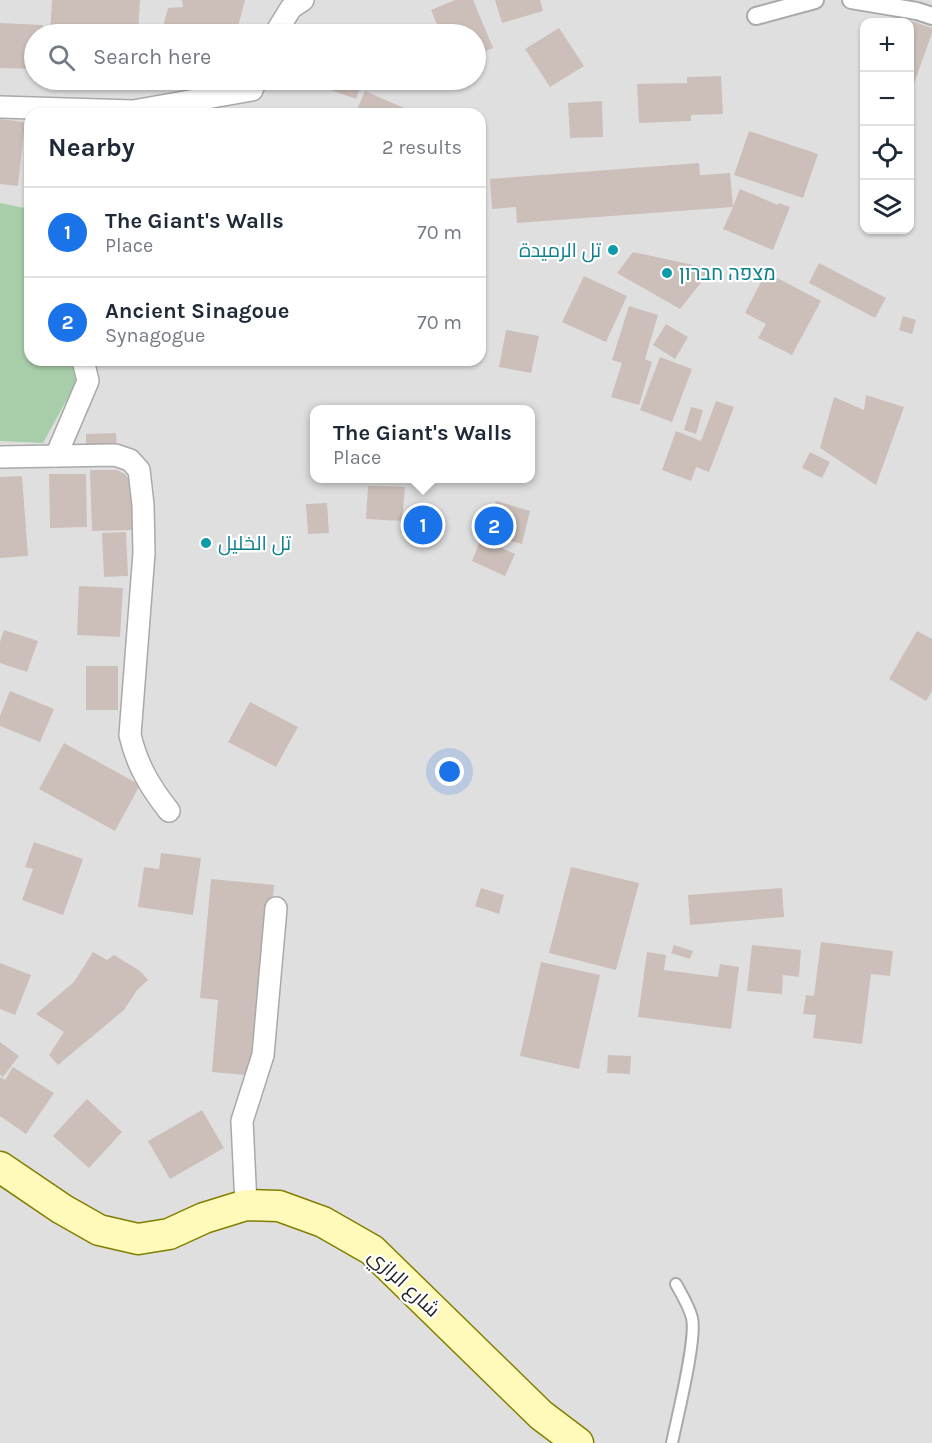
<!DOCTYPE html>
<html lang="en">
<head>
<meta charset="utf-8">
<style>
  body { margin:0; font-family:Karla,Cairo,Heebo,sans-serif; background:#f2f2f3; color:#1f2937 }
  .controls { position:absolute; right:18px; top:18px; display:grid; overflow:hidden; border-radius:12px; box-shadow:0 2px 4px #0004 }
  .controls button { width:54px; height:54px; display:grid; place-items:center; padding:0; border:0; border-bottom:2px solid #e0e1e3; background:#fff; color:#1f2937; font:30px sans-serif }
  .you { position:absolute; left:450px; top:772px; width:21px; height:21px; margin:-15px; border:4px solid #fff; border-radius:50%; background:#1a73e8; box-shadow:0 0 0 9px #1a73e833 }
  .badge { display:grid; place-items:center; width:39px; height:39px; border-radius:50%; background:#1a73e8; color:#fff; font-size:20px; font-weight:700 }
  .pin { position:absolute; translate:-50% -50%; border:3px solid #fff; box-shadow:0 2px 6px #0006 }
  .popup { position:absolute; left:310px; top:405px; width:225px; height:78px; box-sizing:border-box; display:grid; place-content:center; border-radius:12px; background:#fff; filter:drop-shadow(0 2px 4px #0005); font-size:20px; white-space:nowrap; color:#747a83 }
  .popup b { font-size:22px; color:#1f2937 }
  .popup::after { content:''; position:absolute; left:50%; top:100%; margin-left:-12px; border:12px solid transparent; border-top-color:#fff }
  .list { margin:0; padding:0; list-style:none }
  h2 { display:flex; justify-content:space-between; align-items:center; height:78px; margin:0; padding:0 24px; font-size:26px }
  h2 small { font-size:20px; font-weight:400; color:#747a83 }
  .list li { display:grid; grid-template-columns:39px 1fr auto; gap:18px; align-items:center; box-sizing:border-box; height:90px; padding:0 24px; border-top:2px solid #e0e1e3 }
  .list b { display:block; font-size:22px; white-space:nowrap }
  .list p { margin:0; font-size:20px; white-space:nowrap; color:#747a83 }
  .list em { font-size:20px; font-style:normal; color:#747a83 }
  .icon { flex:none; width:33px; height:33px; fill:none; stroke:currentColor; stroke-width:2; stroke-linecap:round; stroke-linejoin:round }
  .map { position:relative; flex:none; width:932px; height:1443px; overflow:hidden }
  .search { position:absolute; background:#fff; box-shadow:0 2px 4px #0004; left:24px; top:24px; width:462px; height:66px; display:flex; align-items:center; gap:15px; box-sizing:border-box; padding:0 21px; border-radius:33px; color:#747a83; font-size:22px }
  .panel { position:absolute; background:#fff; box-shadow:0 2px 4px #0004; left:24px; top:108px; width:462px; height:258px; border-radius:18px }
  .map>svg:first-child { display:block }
  .residential { fill:#e0dfdf; fill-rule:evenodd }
  .cemetery { fill:#a7cea8 }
  .building { fill:#ccbfba }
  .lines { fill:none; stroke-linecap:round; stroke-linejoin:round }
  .service-casing { stroke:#a9a9a9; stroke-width:14 }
  .pedestrian-casing { stroke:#a9a9a9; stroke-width:20 }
  .minor-casing { stroke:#a9a9a9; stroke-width:24 }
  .secondary-casing { stroke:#827f00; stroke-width:33 }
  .service { stroke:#fff; stroke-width:10 }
  .pedestrian { stroke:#fff; stroke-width:16 }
  .minor { stroke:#fff; stroke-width:21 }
  .secondary { stroke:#fff9ba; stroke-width:30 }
  .culture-dot { fill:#0f9aa8; stroke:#fff; stroke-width:2 }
  .labels { text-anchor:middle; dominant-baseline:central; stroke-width:4.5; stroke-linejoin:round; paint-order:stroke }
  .culture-label { font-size:20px; fill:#0d838f; stroke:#fff; text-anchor:start }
  .street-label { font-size:20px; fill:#222; stroke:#fff }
</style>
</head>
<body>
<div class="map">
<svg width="932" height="1443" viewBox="0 0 932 1443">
  <rect width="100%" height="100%" fill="#f3eee8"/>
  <path class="residential" d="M0,0H932V1443H0ZM864,22H910V230H864ZM34,34H476V80H34ZM30,114H480V360H30ZM315,410H531V478H315Z"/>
  <path class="cemetery" d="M0,203L30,209V360H70L77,381L43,443L0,441Z"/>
  <g class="building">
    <path d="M52,0H140L138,34H50Z"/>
    <path d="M182,0H245L236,34H161L168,8L183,7Z"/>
    <path d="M455,0H473L493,48L476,55V34H441L431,10Z"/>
    <path d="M495,0H540L543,11L502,23Z"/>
    <path d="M894,15L932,28V33L910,95V22H892Z"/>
    <path d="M0,23L43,25L42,34H34V69L0,68Z"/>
    <path d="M559,28L584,66L550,87L525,49Z"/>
    <path d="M721,76L723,114L691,115V121L639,123L637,84L687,83V77Z"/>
    <path d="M303,80H363L356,99Z"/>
    <path d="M365,91L418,114H355Z"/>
    <path d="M602,101L603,137L570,138L568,103Z"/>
    <path d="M0,119L25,122L18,186L0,184Z"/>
    <path d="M749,131L818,154L803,198L734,175Z"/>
    <path d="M699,163L700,175L730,173L733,206L740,189L778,205L779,203L790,207L773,250L723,229L733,207L517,223L516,207L492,209L490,179Z"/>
    <path d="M29,168H30V196L24,195Z"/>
    <path d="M633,252L712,269L680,309L617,273Z"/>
    <path d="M819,263L886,298L875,318L809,283Z"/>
    <path d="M766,272L821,301L792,355L758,338L766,324L745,313Z"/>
    <path d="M584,276L627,296L606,342L562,322Z"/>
    <path d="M629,306L658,315L645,359L652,362L639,405L611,397L622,363L612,360Z"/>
    <path d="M903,316L916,320L912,334L899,330Z"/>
    <path d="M666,324L688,337L675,359L653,345Z"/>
    <path d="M506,330L539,336L531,373L499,367Z"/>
    <path d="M660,357L692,369L672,422L640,410Z"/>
    <path d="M866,395L904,407L876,485L820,448L834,397L864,410Z"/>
    <path d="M716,401L734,407L709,472L696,467L691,481L662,470L676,431L701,441Z"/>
    <path d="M691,407L703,410L696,434L684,430Z"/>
    <path d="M116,433L117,450H86V434Z"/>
    <path d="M810,452L830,462L822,478L802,468Z"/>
    <path d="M90,470H117L125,474L132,484V530L92,531Z"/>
    <path d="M49,474H86L87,527L50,528Z"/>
    <path d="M22,476L28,556L0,558V477Z"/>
    <path d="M368,486L405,487L402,521L366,519Z"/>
    <path d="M496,501L530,511L522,544L487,535Z"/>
    <path d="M327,503L329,533L308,534L306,504Z"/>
    <path d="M126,532L128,576L104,577L102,533Z"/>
    <path d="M481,539L515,554L505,576L472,561Z"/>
    <path d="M79,586L123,588L120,637L77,635Z"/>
    <path d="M4,630L38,641L27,672L0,663V642Z"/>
    <path d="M917,631L932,639V691L926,701L889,679Z"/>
    <rect x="86" y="666" width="32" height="44"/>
    <path d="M10,691L54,709L40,742L0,726V716Z"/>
    <path d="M250,702L298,727L276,767L228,742Z"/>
    <path d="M64,743L140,785L115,831L39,789Z"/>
    <path d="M34,842L83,859L63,915L22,900L33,869L25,867Z"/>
    <path d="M161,853L201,858L193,915L138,907L144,867L159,869Z"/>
    <path d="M571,867L639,883L616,970L549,953Z"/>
    <path d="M211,879L274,885L257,1076L212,1072L218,1000L200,998Z"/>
    <path d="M481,888L504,895L499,914L475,906Z"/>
    <path d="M782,888L784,917L690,925L688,895Z"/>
    <path d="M821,942L893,951L890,976L871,974L862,1044L813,1038L816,1015L803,1014L806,995L814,996Z"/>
    <path d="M674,945L693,951L690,959L671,953Z"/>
    <path d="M752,945L801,950L799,977L783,975L782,994L747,991Z"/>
    <path d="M93,952L107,960L114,955L140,971L148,980L137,990L124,1010L58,1065L49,1055L64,1032L36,1014L74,982Z"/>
    <path d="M647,952L666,955L664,970L718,977L720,964L739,967L731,1029L638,1017Z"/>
    <path d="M541,962L600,975L579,1069L520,1056Z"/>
    <path d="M0,963L31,975L15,1015L0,1009Z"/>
    <path d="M0,1042L19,1056L3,1077L0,1075Z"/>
    <path d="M608,1055L631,1056L630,1074L607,1073Z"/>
    <path d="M13,1067L54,1093L26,1134L0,1116V1077L5,1080Z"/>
    <path d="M87,1099L122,1132L89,1168L53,1136Z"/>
    <path d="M202,1110L224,1148L170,1179L148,1141Z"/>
  </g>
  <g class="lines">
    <defs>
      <path id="service" d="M672,1443C677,1418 697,1339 692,1318C689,1306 682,1295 676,1284"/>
      <g id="pedestrian">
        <path d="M851,0L917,11L932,16"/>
        <path d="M756,16L815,0"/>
      </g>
      <g id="minor">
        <path d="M275,34L291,8L303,0"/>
        <path d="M0,107L133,111L252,90L256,80"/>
        <path d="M56,456L88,381L83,360"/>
        <path d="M0,457L115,455L130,460L139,470L143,505L144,553L130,735C137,765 150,787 169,811"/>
        <path d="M246,1205L242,1121L263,1055L276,908"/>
      </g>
      <path id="secondary" d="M0,1167L62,1209L99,1230L138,1239L169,1234L204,1218L246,1205L279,1206L323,1222L372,1250L541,1415L578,1443"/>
    </defs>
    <use href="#service" class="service-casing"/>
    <use href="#pedestrian" class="pedestrian-casing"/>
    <use href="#minor" class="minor-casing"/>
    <use href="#secondary" class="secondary-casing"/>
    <use href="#service" class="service"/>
    <use href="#pedestrian" class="pedestrian"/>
    <use href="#minor" class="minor"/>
    <use href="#secondary" class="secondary"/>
  </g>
  <g class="culture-dot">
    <circle cx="613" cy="250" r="6"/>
    <circle cx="667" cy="273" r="6"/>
    <circle cx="206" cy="543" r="6"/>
  </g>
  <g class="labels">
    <g class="culture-label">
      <text x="601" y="250" text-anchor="end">تل الرميدة</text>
      <text x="679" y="273">מצפה חברון</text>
      <text x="218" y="543">تل الخليل</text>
    </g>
    <g class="street-label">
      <text transform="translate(404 1283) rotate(43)">شارع الرازي</text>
    </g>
  </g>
</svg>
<div class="controls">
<button>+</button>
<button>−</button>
<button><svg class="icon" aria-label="locate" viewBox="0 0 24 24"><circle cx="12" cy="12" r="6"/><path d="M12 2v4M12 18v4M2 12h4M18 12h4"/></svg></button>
<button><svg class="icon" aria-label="layers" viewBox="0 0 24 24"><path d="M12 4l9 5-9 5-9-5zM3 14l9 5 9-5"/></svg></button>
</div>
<div class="you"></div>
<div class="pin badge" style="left:423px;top:525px">1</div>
<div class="popup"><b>The Giant's Walls</b>Place</div>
<div class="pin badge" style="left:494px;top:526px">2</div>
<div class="search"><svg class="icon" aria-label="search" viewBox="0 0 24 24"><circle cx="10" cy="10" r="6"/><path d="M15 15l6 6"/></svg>Search here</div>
<section class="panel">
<h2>Nearby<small>2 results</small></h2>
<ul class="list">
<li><span class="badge">1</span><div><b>The Giant's Walls</b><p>Place</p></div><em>70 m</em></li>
<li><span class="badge">2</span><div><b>Ancient Sinagoue</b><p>Synagogue</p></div><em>70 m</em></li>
</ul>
</section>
</div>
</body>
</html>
